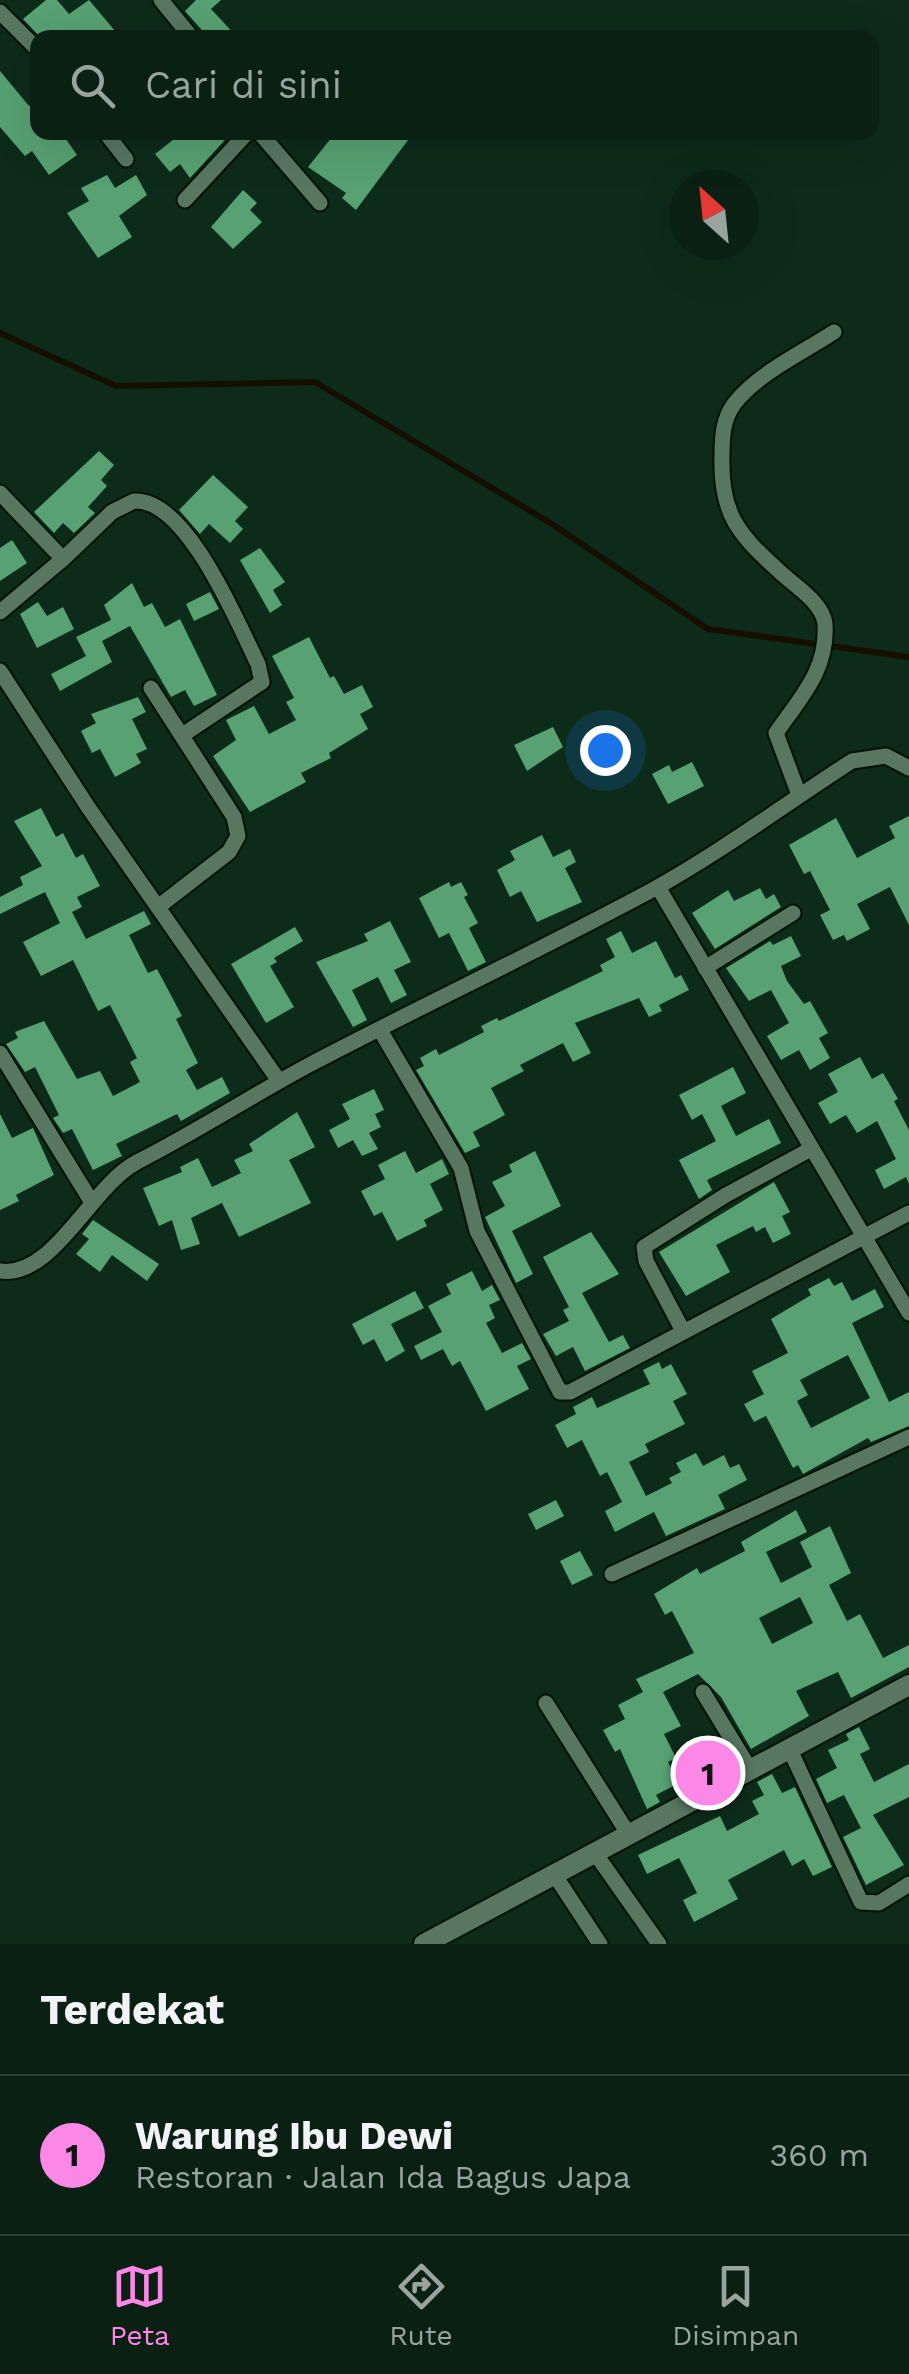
<!DOCTYPE html>
<html lang="id">
<head>
<meta charset="utf-8">
<style>
  body { margin:0; font-family:"Work Sans",sans-serif; background:#182d21; color:#f1f3f6 }
  .compass { position:absolute; left:669px; top:170px; width:90px; height:90px; border-radius:50%; background:#0a2013; box-shadow:0 10px 40px #0002; rotate:333deg }
  .you { position:absolute; left:605px; top:750px; width:35px; height:35px; margin:-25px; border:8px solid #fff; border-radius:50%; background:#1a73e8; box-shadow:0 0 0 15px #1a73e833 }
  .badge { display:grid; place-items:center; width:65px; height:65px; border-radius:50%; background:#fb87e6; color:#111; font-size:32px; font-weight:700 }
  .pin { position:absolute; translate:-50% -50%; border:5px solid #fff; box-shadow:0 2px 10px #0006 }
  .list { margin:0; padding:0; list-style:none }
  h2 { display:flex; justify-content:space-between; align-items:center; height:130px; margin:0; padding:0 40px; font-size:42px }
  h2 small { font-size:32px; font-weight:400; color:#99a3a0 }
  .list li { display:grid; grid-template-columns:65px 1fr auto; gap:30px; align-items:center; box-sizing:border-box; height:160px; padding:0 40px; border-top:2px solid #2a3e33 }
  .list b { display:block; font-size:38px; white-space:nowrap }
  .list p { margin:0; font-size:32px; white-space:nowrap; color:#99a3a0 }
  .list em { font-size:32px; font-style:normal; color:#99a3a0 }
  .icon { flex:none; width:55px; height:55px; fill:none; stroke:currentColor; stroke-width:2; stroke-linecap:round; stroke-linejoin:round }
  .map { position:relative; flex:none; width:909px; height:1944px; overflow:hidden }
  .search { position:absolute; background:#0a2013; box-shadow:0 10px 40px #0002; left:30px; right:30px; top:30px; height:110px; display:flex; align-items:center; gap:25px; box-sizing:border-box; padding:0 35px; border-radius:20px; color:#99a3a0; font-size:38px }
  .sheet { height:290px; background:#0a2013 }
  nav { display:flex; justify-content:space-around; align-items:center; box-sizing:border-box; height:140px; border-top:2px solid #2a3e33; background:#0a2013; font-size:28px; color:#99a3a0 }
  nav a { display:grid; justify-items:center; gap:5px }
  nav .on { color:#fb87e6 }
  .map>svg:first-child { display:block }
  .lines { fill:none; stroke-linecap:round; stroke-linejoin:round }
  .stream { stroke:#160f00; stroke-width:6 }
  .building { fill:#57a172; fill-rule:evenodd }
  .street-casing { stroke:#001304; stroke-width:19 }
  .secondary-casing { stroke:#001304; stroke-width:24 }
  .street { stroke:#577761; stroke-width:15 }
  .secondary { stroke:#577761; stroke-width:20 }
</style>
</head>
<body>
<div class="map">
<svg width="909" height="1944" viewBox="0 0 909 1944">
  <rect width="100%" height="100%" fill="#0d2b19"/>
  <g class="lines">
    <path class="stream" d="M0,333L116,386L315,382L552,524L708,629L909,657"/>
  </g>
  <g class="building">
    <path d="M46,0H57L69,14L89,0L121,38H41L23,19Z"/>
    <path d="M196,0H221L211,9L238,38H209L185,11Z"/>
    <path d="M0,71L29,106L38,99V132H61L77,155L49,175L32,151L25,156L0,127Z"/>
    <path d="M167,132H217L224,141L190,178L180,164L170,172L155,154L173,140Z"/>
    <path d="M336,132H367L376,139L380,132H414L356,210L342,198L346,193L308,167Z"/>
    <path d="M107,175L115,188L136,175L147,195L119,216L132,237L98,258L67,213L89,201L81,188Z"/>
    <path d="M243,190L257,203L250,210L262,222L233,249L211,227Z"/>
    <path d="M99,451L114,465L101,480L107,486L88,507L95,513L74,533L63,523L54,533L34,512Z"/>
    <path d="M213,475L248,507L235,521L243,529L230,543L209,524L200,534L179,510Z"/>
    <path d="M12,540L27,563L0,581V548Z"/>
    <path d="M260,548L285,582L273,590L282,605L270,613L240,560Z"/>
    <path d="M132,583L144,607L152,603L165,627L180,619L217,695L194,706L185,690L171,697L130,626L102,641L112,662L60,691L51,674L86,656L76,637L111,620L104,605Z"/>
    <path d="M210,592L219,609L194,621L186,604Z"/>
    <path d="M38,602L47,616L63,607L74,629L37,648L20,614Z"/>
    <path d="M309,637L330,678L334,676L344,694L362,685L373,707L360,714L368,729L329,753L331,758L301,773L306,782L250,812L213,756L236,740L226,720L254,706L269,734L296,720L286,702L294,698L272,656Z"/>
    <path d="M138,697L146,712L132,719L147,749L136,754L141,763L115,777L100,749L92,753L81,731L96,723L91,714Z"/>
    <path d="M553,727L563,747L527,771L514,745Z"/>
    <path d="M692,762L704,786L668,804L652,774L669,765L672,772Z"/>
    <path d="M41,808L56,837L63,833L76,858L83,854L100,886L77,897L82,907L72,912L86,939L144,911L151,924L129,935L148,973L157,969L182,1016L176,1019L198,1063L186,1070L197,1090L222,1077L230,1093L181,1121L177,1114L116,1144L122,1156L93,1170L72,1129L63,1133L53,1118L59,1115L35,1067L25,1072L6,1044L18,1038L15,1032L44,1021L77,1079L100,1071L113,1096L140,1082L130,1062L137,1058L110,1005L98,1011L73,960L41,976L23,942L60,923L45,892L0,914V897L23,885L20,877L42,866L14,821Z"/>
    <path d="M909,816V925L890,887L857,904L870,929L847,941L844,935L833,940L820,915L830,910L810,871L804,874L789,845L836,818L857,858L895,838L889,826Z"/>
    <path d="M542,835L553,857L570,849L576,862L565,868L582,902L537,922L521,891L510,897L497,870L515,860L510,851Z"/>
    <path d="M449,882L451,887L461,882L468,895L464,897L478,923L469,928L486,962L468,971L449,933L439,938L419,898Z"/>
    <path d="M760,888L766,899L774,894L781,907L715,949L692,913L728,890L734,901Z"/>
    <path d="M390,921L411,962L394,970L407,995L391,1003L378,977L352,990L367,1020L353,1027L316,962L368,941L364,934Z"/>
    <path d="M295,927L303,941L274,958L277,962L270,966L294,1007L266,1023L231,964Z"/>
    <path d="M621,931L632,953L656,941L675,978L681,975L689,990L659,1005L662,1011L649,1017L639,998L575,1023L591,1053L573,1062L563,1043L520,1065L524,1071L491,1088L505,1115L473,1132L480,1146L465,1153L416,1070L424,1066L420,1058L436,1049L439,1055L484,1032L481,1026L497,1018L499,1021L603,971L600,965L615,957L606,939Z"/>
    <path d="M791,936L801,956L781,966L787,981L804,1004L810,1001L828,1033L819,1038L830,1058L810,1070L799,1050L781,1060L767,1036L789,1023L771,990L749,1001L726,968L770,941L773,945Z"/>
    <path d="M860,1057L872,1079L883,1073L898,1099L894,1101L909,1130V1184L906,1177L884,1189L875,1170L896,1159L877,1121L857,1133L846,1115L830,1124L818,1103L838,1092L828,1074Z"/>
    <path d="M733,1067L746,1093L721,1106L736,1136L769,1119L781,1143L707,1180L712,1190L699,1199L679,1160L716,1141L702,1114L692,1120L679,1095Z"/>
    <path d="M374,1089L384,1110L375,1114L381,1127L369,1133L378,1149L362,1156L353,1140L338,1148L329,1130L350,1119L342,1104Z"/>
    <path d="M297,1112L315,1147L289,1160L311,1203L239,1237L222,1203L191,1218L200,1244L181,1250L172,1220L159,1226L143,1188L182,1172L180,1167L198,1158L212,1187L241,1173L234,1160L253,1151L249,1144Z"/>
    <path d="M0,1114L12,1138L33,1128L54,1175L16,1195L19,1201L0,1210Z"/>
    <path d="M405,1151L416,1173L442,1159L449,1174L430,1184L443,1210L424,1220L427,1226L397,1241L382,1212L374,1216L361,1191L385,1179L378,1165Z"/>
    <path d="M535,1151L561,1206L512,1231L533,1274L516,1283L485,1217L505,1206L492,1182L512,1172L509,1165Z"/>
    <path d="M774,1182L790,1212L782,1216L791,1234L773,1243L765,1227L756,1232L753,1226L716,1245L730,1272L686,1296L659,1252Z"/>
    <path d="M93,1220L159,1264L147,1281L112,1255L100,1272L76,1254L89,1239L82,1234Z"/>
    <path d="M591,1232L619,1274L582,1293L609,1342L623,1335L630,1348L585,1371L573,1347L556,1356L543,1334L569,1321L563,1310L569,1307L543,1257Z"/>
    <path d="M472,1271L482,1291L492,1285L500,1300L489,1305L495,1318L486,1323L502,1353L522,1343L531,1359L517,1366L529,1389L486,1411L460,1361L452,1366L443,1349L421,1360L414,1346L442,1332L428,1306L451,1294L446,1284Z"/>
    <path d="M829,1278L834,1286L842,1282L852,1301L875,1289L884,1307L852,1323L889,1402L909,1392V1426L871,1442L868,1438L803,1474L798,1465L793,1468L766,1416L754,1422L744,1404L764,1394L752,1371L788,1353L771,1319L811,1295L808,1289ZM848,1355L870,1398L811,1428L797,1401L808,1395L800,1380Z"/>
    <path d="M415,1291L424,1308L391,1324L405,1351L386,1362L374,1339L363,1345L352,1324Z"/>
    <path d="M659,1362L662,1369L671,1364L687,1394L673,1401L685,1424L645,1444L649,1452L629,1462L646,1496L672,1483L669,1478L681,1472L676,1463L696,1453L703,1466L724,1455L730,1468L739,1464L747,1480L718,1495L725,1509L666,1536L654,1512L615,1532L605,1511L622,1502L607,1472L600,1476L582,1440L567,1448L555,1425L576,1414L573,1407L592,1397L597,1408L650,1384L643,1370Z"/>
    <path d="M556,1500L564,1516L536,1530L528,1514Z"/>
    <path d="M796,1510L807,1532L766,1552L781,1583L812,1567L800,1542L830,1526L851,1573L829,1585L847,1621L860,1614L883,1658L909,1645V1667L851,1698L838,1672L796,1691L809,1716L751,1749L721,1697L698,1674L663,1692L681,1726L664,1734L676,1758L668,1762L679,1783L656,1795L660,1802L647,1809L620,1749L615,1752L603,1730L625,1719L618,1705L643,1692L636,1679L694,1653L672,1611L665,1615L654,1594L697,1568L700,1574L745,1551L741,1542ZM800,1597L813,1623L772,1644L759,1618Z"/>
    <path d="M580,1551L593,1575L572,1585L560,1561Z"/>
    <path d="M859,1727L870,1749L860,1754L874,1782L909,1764V1797L873,1815L904,1865L866,1885L843,1837L861,1828L844,1795L827,1803L816,1779L837,1768L828,1750L849,1740L846,1734Z"/>
    <path d="M772,1774L782,1793L795,1787L832,1867L813,1876L804,1859L792,1866L784,1850L728,1880L738,1899L694,1922L683,1900L697,1893L679,1858L647,1874L638,1855L720,1816L727,1831L759,1814L752,1801L764,1795L757,1782Z"/>
  </g>
  <g class="lines">
    <defs>
      <g id="street">
        <path d="M161,0L192,38"/>
        <path d="M0,12L38,50"/>
        <path d="M105,132L126,159"/>
        <path d="M259,132L320,203"/>
        <path d="M185,200L248,132"/>
        <path d="M0,493L63,559L0,612"/>
        <path d="M63,559L112,512L134,501C187,498 238,624 258,664L262,682L184,734"/>
        <path d="M0,671L88,807L279,1081"/>
        <path d="M151,688L234,817L238,836L229,852L158,907"/>
        <path d="M799,795L776,733C800,698 828,670 825,624C823,603 795,586 780,572C738,534 720,514 722,455C722,437 723,419 734,404C758,373 802,353 834,332"/>
        <path d="M658,887L909,1313"/>
        <path d="M705,968L793,913"/>
        <path d="M380,1030L461,1168L477,1231L560,1392H570L909,1213"/>
        <path d="M0,1053L91,1201"/>
        <path d="M0,1271C53,1279 91,1186 137,1162C196,1132 251,1096 309,1065C423,1005 541,950 654,889C722,851 787,803 852,761L886,756L909,768"/>
        <path d="M683,1331L646,1261L644,1247L726,1195L811,1149"/>
        <path d="M612,1574L909,1437"/>
        <path d="M703,1692L751,1771"/>
        <path d="M546,1703L629,1835"/>
        <path d="M790,1750L861,1902L879,1903L909,1884"/>
        <path d="M595,1853L659,1944"/>
        <path d="M554,1874L600,1944"/>
      </g>
      <path id="secondary" d="M424,1944L909,1685"/>
    </defs>
    <use href="#street" class="street-casing"/>
    <use href="#secondary" class="secondary-casing"/>
    <use href="#street" class="street"/>
    <use href="#secondary" class="secondary"/>
  </g>
</svg>
<svg class="compass" viewBox="-18 -18 36 36"><path d="M0-13l5 13h-10z" fill="#e53935"/><path d="M0 13l5-13h-10z" fill="#99a3a0"/></svg>
<div class="you"></div>
<div class="pin badge" style="left:708px;top:1773px">1</div>
<div class="search"><svg class="icon" aria-label="search" viewBox="0 0 24 24"><circle cx="10" cy="10" r="6"/><path d="M15 15l6 6"/></svg>Cari di sini</div>
</div>
<section class="sheet">
<h2>Terdekat<small></small></h2>
<ul class="list">
<li><span class="badge">1</span><div><b>Warung Ibu Dewi</b><p>Restoran · Jalan Ida Bagus Japa</p></div><em>360 m</em></li>
</ul>
</section>
<nav>
<a class="on"><svg class="icon" aria-label="map" viewBox="0 0 24 24"><path d="M3 6l6-2 6 2 6-2v14l-6 2-6-2-6 2zM9 4v14M15 6v14"/></svg>Peta</a>
<a><svg class="icon" aria-label="directions" viewBox="0 0 24 24"><path d="M12 3l9 9-9 9-9-9zM9 14v-3h6M13 9l2 2-2 2"/></svg>Rute</a>
<a><svg class="icon" aria-label="saved" viewBox="0 0 24 24"><path d="M7 4h10v16l-5-4-5 4z"/></svg>Disimpan</a>
</nav>
</body>
</html>
